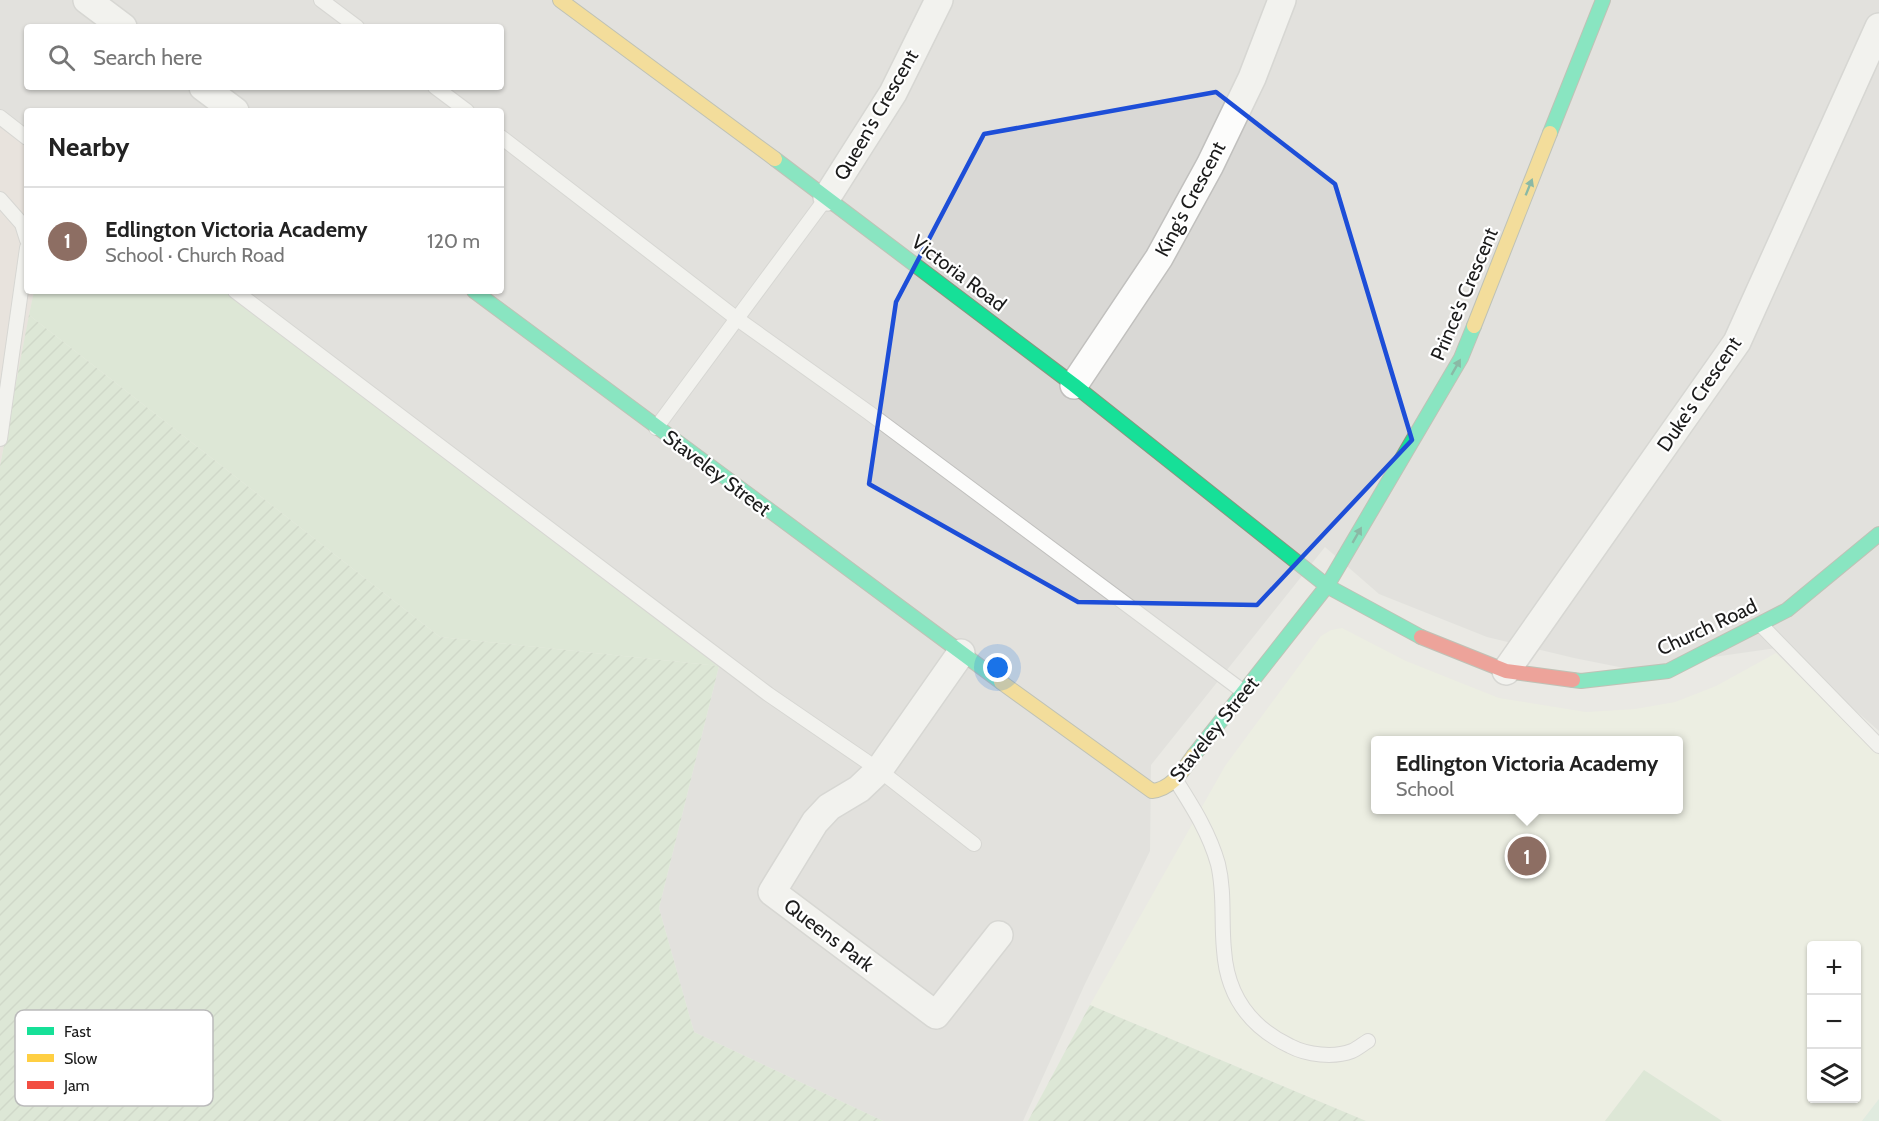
<!DOCTYPE html>
<html lang="en">
<head>
<meta charset="utf-8">
<style>
  body { margin:0; font-family:Cabin,sans-serif; background:#f6f6f6; color:#222 }
  .controls { position:absolute; right:18px; bottom:18px; display:grid; overflow:hidden; border-radius:6px; box-shadow:0 2px 4px #0004 }
  .controls button { width:54px; height:54px; display:grid; place-items:center; padding:0; border:0; border-bottom:2px solid #e0e0e0; background:#fff; color:#222; font:30px sans-serif }
  .you { position:absolute; left:998px; top:668px; width:21px; height:21px; margin:-15px; border:4px solid #fff; border-radius:50%; background:#1a73e8; box-shadow:0 0 0 9px #1a73e833 }
  .badge { display:grid; place-items:center; width:39px; height:39px; border-radius:50%; background:#d93025; color:#fff; font-size:20px; font-weight:700 }
  .pin { position:absolute; translate:-50% -50%; border:3px solid #fff; box-shadow:0 2px 6px #0006 }
  .popup { position:absolute; left:1371px; top:736px; width:312px; height:78px; box-sizing:border-box; display:grid; place-content:center; border-radius:6px; background:#fff; filter:drop-shadow(0 2px 4px #0005); font-size:20px; white-space:nowrap; color:#767676 }
  .popup b { font-size:22px; color:#222 }
  .popup::after { content:''; position:absolute; left:50%; top:100%; margin-left:-12px; border:12px solid transparent; border-top-color:#fff }
  .list { margin:0; padding:0; list-style:none }
  h2 { display:flex; justify-content:space-between; align-items:center; height:78px; margin:0; padding:0 24px; font-size:26px }
  h2 small { font-size:20px; font-weight:400; color:#767676 }
  .list li { display:grid; grid-template-columns:39px 1fr auto; gap:18px; align-items:center; box-sizing:border-box; height:108px; padding:0 24px; border-top:2px solid #e0e0e0 }
  .list b { display:block; font-size:22px; white-space:nowrap }
  .list p { margin:0; font-size:20px; white-space:nowrap; color:#767676 }
  .list em { font-size:20px; font-style:normal; color:#767676 }
  .icon { flex:none; width:33px; height:33px; fill:none; stroke:currentColor; stroke-width:2; stroke-linecap:round; stroke-linejoin:round }
  .map { position:relative; flex:none; width:1879px; height:1121px; overflow:hidden }
  .search { position:absolute; background:#fff; box-shadow:0 2px 4px #0004; left:24px; top:24px; width:480px; height:66px; display:flex; align-items:center; gap:15px; box-sizing:border-box; padding:0 21px; border-radius:6px; color:#767676; font-size:22px }
  .panel { position:absolute; background:#fff; box-shadow:0 2px 4px #0004; left:24px; top:108px; width:480px; height:186px; border-radius:6px }
  .map>svg:first-child { display:block }
  .residential { fill:#d9d8d5; fill-rule:evenodd }
  .commercial { fill:#e7dcd6 }
  .education { fill:#f0f3e0; fill-rule:evenodd }
  .grass { fill:#cfe5c5 }
  .park { fill:#d4eeda }
  .garden { fill:url(#garden-furrows) }
  .lines { fill:none; stroke-linecap:round; stroke-linejoin:round }
  .lane-casing { stroke:#c1c0be; stroke-width:16 }
  .street-casing { stroke:#c1c0be; stroke-width:30 }
  .fast-casing { stroke:#8c927e; stroke-width:16 }
  .slow-casing { stroke:#8c927e; stroke-width:16 }
  .jam-casing { stroke:#8c927e; stroke-width:16 }
  .lane { stroke:#fcfcfb; stroke-width:14 }
  .street { stroke:#fcfcfb; stroke-width:27 }
  .fast { stroke:#16e098; stroke-width:14 }
  .slow { stroke:#ffcf43; stroke-width:14 }
  .jam { stroke:#f24e42; stroke-width:14 }
  .oneway { fill:#187e5a }
  .marked { fill:none; stroke:#1d4ed8; stroke-width:4.5; stroke-linejoin:round }
  .labels { text-anchor:middle; dominant-baseline:central; stroke-width:4.5; stroke-linejoin:round; paint-order:stroke }
  .street-label { font-size:20px; fill:#1b1b1b; stroke:#fff }
  .key { fill:#fff; stroke:#bbb; stroke-width:1.5 }
  .key-label { font-size:16px; fill:#1b1b1b }
</style>
</head>
<body>
<div class="map">
<svg width="1879" height="1121" viewBox="0 0 1879 1121">
  <defs>
    <pattern id="garden-furrows" width="10" height="10" patternUnits="userSpaceOnUse" patternTransform="scale(1.5)"><rect width="10" height="10" fill="#cfe5c5"/><path d="M-1 1l2-2M0 10L10 0M9 11l2-2" fill="none" stroke="#b1c4a9"/></pattern>
  </defs>
  <rect width="100%" height="100%" fill="#eae9e4"/>
  <path class="residential" d="M0,0H1879V731L1783,647L1629,669L1574,658L1487,637L1379,594L1325,547L1151,765L1150,851L1084,986L1023,1121H883L694,1032L659,908L719,666L230,291H501V111H27V135L0,114ZM27,27H501V87H27Z"/>
  <path class="commercial" d="M0,114L27,135V291H34L0,466Z"/>
  <path class="education" d="M1342,628L1406,661L1499,698L1586,712L1635,709L1675,702L1716,686L1776,653L1879,755V1099L1862,1121H1722L1644,1070L1605,1121H1366L1090,1005L1225,766L1321,636L1331,630ZM1376,740H1678V810H1376ZM1812,946H1856V1098H1812Z"/>
  <g class="grass">
    <path d="M34,291H230L719,666L440,637L29,315Z"/>
    <path d="M1644,1070L1722,1121H1605Z"/>
  </g>
  <path class="park" d="M1879,1099V1121H1862Z"/>
  <g class="garden">
    <path d="M29,315L440,637L719,666L659,908L694,1032L883,1121H0V466Z"/>
    <path d="M1090,1005L1366,1121H1028Z"/>
  </g>
  <g class="lines">
    <defs>
      <g id="lane">
        <path d="M321,0L357,27"/>
        <path d="M435,87L467,111"/>
        <path d="M0,117L27,138"/>
        <path d="M501,137L736,318L868,412L1244,692"/>
        <path d="M0,199L22,224L27,240"/>
        <path d="M235,291L670,620L768,694L879,770L974,844"/>
        <path d="M656,428L827,197"/>
        <path d="M0,439L27,248"/>
        <path d="M1761,625L1879,746"/>
        <path d="M1175,779C1192,806 1209,832 1218,864C1225,893 1221,921 1224,950C1227,995 1250,1027 1290,1046C1307,1055 1334,1058 1352,1051C1357,1049 1363,1044 1368,1041"/>
      </g>
      <g id="street">
        <path d="M87,0L123,27"/>
        <path d="M203,87L235,111"/>
        <path d="M827,197L893,93L939,0"/>
        <path d="M1074,385L1159,258L1210,165L1252,78L1282,0"/>
        <path d="M961,653L879,770L859,789L829,807L815,822L772,892L936,1015L999,935"/>
        <path d="M1506,671L1737,342L1879,27"/>
      </g>
      <g id="fast">
        <path d="M1550,133L1603,0"/>
        <path d="M775,159L1074,385L1327,586L1421,637"/>
        <path d="M474,291L1001,682"/>
        <path d="M1573,680L1581,681L1668,671L1787,610L1879,534"/>
        <path d="M1194,755L1327,586L1461,358L1474,326"/>
      </g>
      <g id="slow">
        <path d="M560,0L775,159"/>
        <path d="M1474,326L1550,133"/>
        <path d="M1001,682L1152,791C1172,789 1183,770 1194,755"/>
      </g>
      <path id="jam" d="M1421,637L1506,671L1573,680"/>
    </defs>
    <use href="#lane" class="lane-casing"/>
    <use href="#street" class="street-casing"/>
    <use href="#fast" class="fast-casing"/>
    <use href="#slow" class="slow-casing"/>
    <use href="#jam" class="jam-casing"/>
    <use href="#lane" class="lane"/>
    <use href="#street" class="street"/>
    <use href="#fast" class="fast"/>
    <use href="#slow" class="slow"/>
    <use href="#jam" class="jam"/>
  </g>
  <defs><path id="oneway-solid" d="M-6-.8H1V-3.2L6.5 0L1 3.2V.8H-6Z" transform="scale(1.5)"/></defs>
  <g class="oneway">
    <use href="#oneway-solid" transform="translate(1529 187) rotate(-68)"/>
    <use href="#oneway-solid" transform="translate(1456 367) rotate(-60)"/>
    <use href="#oneway-solid" transform="translate(1357 535) rotate(-60)"/>
  </g>
  <path d="M0 0H1879V1121H0ZM1216,92L1335,184L1412,440L1257,605L1078,602L869,484L896,302L984,134Z" fill="#eae9e4" fill-opacity=".55" fill-rule="evenodd"/>
  <path class="marked" d="M1216,92L1335,184L1412,440L1257,605L1078,602L869,484L896,302L984,134Z"/>
  <g class="labels">
    <g class="street-label">
      <text transform="translate(876 115) rotate(-60)">Queen's Crescent</text>
      <text transform="translate(1190 199) rotate(-62)">King's Crescent</text>
      <text transform="translate(959 273) rotate(37)">Victoria Road</text>
      <text transform="translate(1464 294) rotate(-67)">Prince's Crescent</text>
      <text transform="translate(1699 394) rotate(-56)">Duke's Crescent</text>
      <text transform="translate(717 473) rotate(37)">Staveley Street</text>
      <text transform="translate(1707 627) rotate(-25)">Church Road</text>
      <text transform="translate(1214 729) rotate(-51)">Staveley Street</text>
      <text transform="translate(829 935) rotate(37)">Queens Park</text>
    </g>
  </g>
  <rect x="15" y="1010" width="198" height="96" rx="9" class="key"/>
  <rect x="27" y="1027" width="27" height="8" fill="#16e098"/>
  <rect x="27" y="1054" width="27" height="8" fill="#ffcf43"/>
  <rect x="27" y="1081" width="27" height="8" fill="#f24e42"/>
  <g class="key-label">
    <text x="64" y="1037">Fast</text>
    <text x="64" y="1064">Slow</text>
    <text x="64" y="1091">Jam</text>
  </g>
</svg>
<div class="controls">
<button>+</button>
<button>−</button>
<button><svg class="icon" aria-label="layers" viewBox="0 0 24 24"><path d="M12 4l9 5-9 5-9-5zM3 14l9 5 9-5"/></svg></button>
</div>
<div class="you"></div>
<div class="pin badge" style="left:1527px;top:856px;background:#8d6e63">1</div>
<div class="popup"><b>Edlington Victoria Academy</b>School</div>
<div class="search"><svg class="icon" aria-label="search" viewBox="0 0 24 24"><circle cx="10" cy="10" r="6"/><path d="M15 15l6 6"/></svg>Search here</div>
<section class="panel">
<h2>Nearby<small></small></h2>
<ul class="list">
<li><span class="badge" style="background:#8d6e63">1</span><div><b>Edlington Victoria Academy</b><p>School · Church Road</p></div><em>120 m</em></li>
</ul>
</section>
</div>
</body>
</html>
